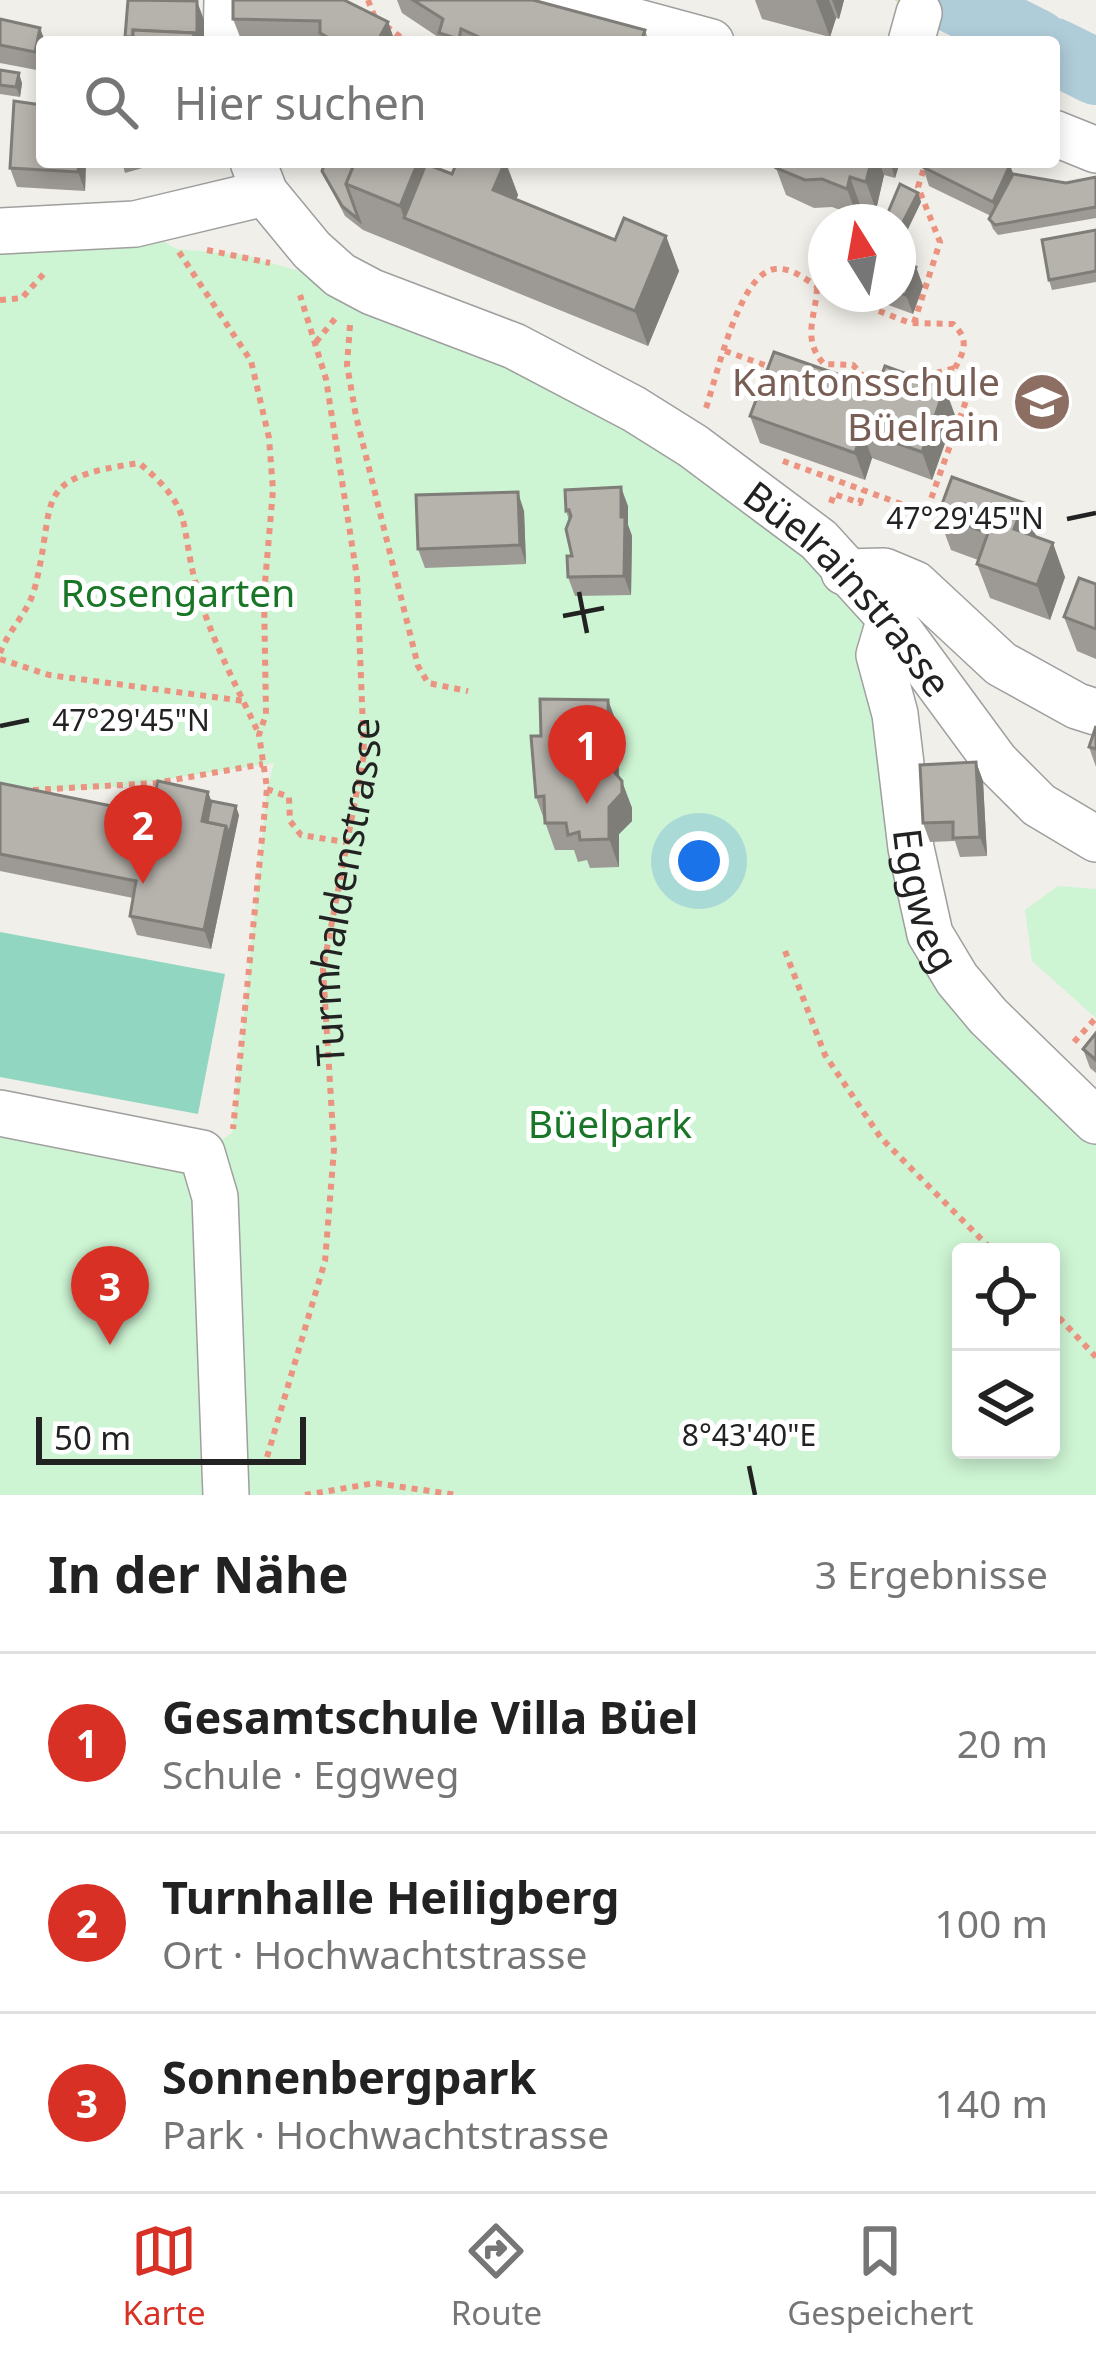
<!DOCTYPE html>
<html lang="de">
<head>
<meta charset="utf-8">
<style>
  body { margin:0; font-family:"Noto Sans",sans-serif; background:#f2f2f2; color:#222 }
  .controls { position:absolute; right:36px; bottom:36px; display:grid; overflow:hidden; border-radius:12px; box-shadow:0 6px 18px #0003 }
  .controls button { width:108px; height:108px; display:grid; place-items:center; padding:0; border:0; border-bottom:3px solid #e0e0e0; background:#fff; color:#222; font:60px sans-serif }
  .compass { position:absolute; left:808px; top:204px; width:108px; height:108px; border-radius:50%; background:#fff; box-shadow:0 6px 18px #0003; rotate:349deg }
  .scale { position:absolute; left:36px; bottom:30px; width:270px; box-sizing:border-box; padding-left:12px; border:6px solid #222; border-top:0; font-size:33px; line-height:42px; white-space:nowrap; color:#222; -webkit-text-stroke:9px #fff; paint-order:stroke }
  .you { position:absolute; left:699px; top:861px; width:42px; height:42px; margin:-30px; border:9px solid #fff; border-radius:50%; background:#1a73e8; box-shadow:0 0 0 18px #1a73e833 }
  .badge { display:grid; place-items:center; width:78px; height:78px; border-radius:50%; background:#d93025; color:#fff; font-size:39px; font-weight:700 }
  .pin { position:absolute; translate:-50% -99px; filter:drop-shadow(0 3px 6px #0008) }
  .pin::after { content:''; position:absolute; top:63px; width:42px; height:36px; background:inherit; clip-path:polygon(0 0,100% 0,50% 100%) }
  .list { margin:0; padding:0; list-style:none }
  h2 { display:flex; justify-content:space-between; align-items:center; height:156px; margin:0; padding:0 48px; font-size:51px }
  h2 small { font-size:39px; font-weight:400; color:#767676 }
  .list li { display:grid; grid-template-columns:78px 1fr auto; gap:36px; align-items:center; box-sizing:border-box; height:180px; padding:0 48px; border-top:3px solid #e0e0e0 }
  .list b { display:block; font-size:45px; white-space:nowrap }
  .list p { margin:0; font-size:39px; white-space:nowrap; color:#767676 }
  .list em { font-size:39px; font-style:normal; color:#767676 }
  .icon { flex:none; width:66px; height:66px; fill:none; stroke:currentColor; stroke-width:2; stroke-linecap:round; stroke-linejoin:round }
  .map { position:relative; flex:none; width:1096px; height:1495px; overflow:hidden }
  .search { position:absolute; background:#fff; box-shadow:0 6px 18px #0003; left:36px; right:36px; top:36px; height:132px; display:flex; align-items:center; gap:30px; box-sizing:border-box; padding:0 42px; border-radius:12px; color:#767676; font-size:45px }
  .sheet { height:696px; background:#fff }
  nav { display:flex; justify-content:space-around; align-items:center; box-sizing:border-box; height:168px; border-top:3px solid #e0e0e0; background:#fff; font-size:33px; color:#767676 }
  nav a { display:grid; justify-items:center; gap:6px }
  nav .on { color:#d93025 }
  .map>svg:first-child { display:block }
  .grass { fill:#c9e4b6 }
  .park { fill:#cdf4d3; fill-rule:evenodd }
  .pitch { fill:#91d6c0 }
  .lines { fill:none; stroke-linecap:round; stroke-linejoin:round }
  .river { stroke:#afccd9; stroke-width:66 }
  .street-casing { stroke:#9f9f9f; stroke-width:48 }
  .path { stroke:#eb9380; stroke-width:6; stroke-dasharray:6 6; stroke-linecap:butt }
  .street { stroke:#fff; stroke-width:45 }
  .wall { fill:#9d9994 }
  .shaded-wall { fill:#7f7d78 }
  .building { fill:#b6b2ac; stroke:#7f7d78; stroke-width:3 }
  .ticks { fill:none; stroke:#222; stroke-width:4.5 }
  .labels { text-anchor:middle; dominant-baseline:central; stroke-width:10; stroke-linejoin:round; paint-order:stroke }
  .education-label { font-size:39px; fill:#785e54; stroke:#fff; text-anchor:end }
  .park-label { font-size:39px; fill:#197627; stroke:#fff }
  .street-label { font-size:39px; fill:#222; stroke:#fff }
  .ticks-label { font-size:30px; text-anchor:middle; fill:#222; stroke:#fff; stroke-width:10; stroke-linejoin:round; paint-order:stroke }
</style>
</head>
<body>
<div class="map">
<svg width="1096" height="1495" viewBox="0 0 1096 1495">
  <rect width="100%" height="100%" fill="#f1efe9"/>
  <path class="grass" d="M894,0H1014L1096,37V103L1054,82V42H976Z"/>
  <g class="park">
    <path d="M135,224L176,249L244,255L372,292L634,409L890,618L920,896L1096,1121V1495H0V1113L202,1153L232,1133L267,789L274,763L100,789L35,791L0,787V231ZM961,1252H1051V1450H961Z"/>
    <path d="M1058,886L1096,889V1018L1032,961L1025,910Z"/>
  </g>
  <path class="pitch" d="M0,932L225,974L198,1114L0,1077Z"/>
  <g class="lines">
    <g class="river">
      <path d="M953,0L1036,42"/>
      <path d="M1054,51L1096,72"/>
    </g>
    <defs>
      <g id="street">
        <path d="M556,0L711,42"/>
        <path d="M226,42L227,0"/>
        <path d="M911,42L919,13"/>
        <path d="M1054,133L1096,150"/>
        <path id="s2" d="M253,162L265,193L312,250L340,275L372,292L514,346L634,409L693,446L819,540L890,618L996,762L1039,805L1096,839"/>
        <path d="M0,231L135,224L265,193"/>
        <path d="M844,572L884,571L915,584L1001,664L1077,706L1096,712"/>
        <path id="s3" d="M890,618L879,655L895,714L911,848L930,934L957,979L988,1016L1096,1121"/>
        <path d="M0,1113L202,1153L215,1197L226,1495"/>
      </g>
    </defs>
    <use href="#street" class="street-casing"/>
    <g class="path">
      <path d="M368,0L375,18"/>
      <path d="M386,26L407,42"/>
      <path d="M207,250L270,263"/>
      <path d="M179,252L251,361L269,438L273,490L264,594L266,714L259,735L267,788L233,1129"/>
      <path d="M817,288C816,316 801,339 824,364L853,365L864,377L888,380"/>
      <path d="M0,300L22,298L47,270"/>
      <path d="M914,323L940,242L918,187L926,162"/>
      <path d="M350,325L347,365L356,416L418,666L428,683L468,691"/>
      <path d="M316,342L338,315"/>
      <path d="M725,351L773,368"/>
      <path d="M913,379L955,368"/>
      <path d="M706,408C717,376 739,273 775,269C796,267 808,284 826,290"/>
      <path d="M783,461L926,513L972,384L955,368C965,350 969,339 953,324L910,323L835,294"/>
      <path d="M831,503L834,494L860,503L864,490"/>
      <path d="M0,653C9,629 29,612 35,587C58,498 28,479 139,463C195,510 179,521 196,585C209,635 236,685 258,732"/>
      <path d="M0,659L49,675L244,701"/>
      <path d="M267,789L289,797L290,821L301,835L345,842"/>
      <path d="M33,790L156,783L263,764"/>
      <path d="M785,951L825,1055L881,1138L994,1252"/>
      <path d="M1074,1042L1096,1018"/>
      <path d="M1051,1309L1096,1357"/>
      <path id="s1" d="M267,1457L325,1261L334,1149L323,969L364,754L357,577L326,379L300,295"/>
      <path d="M305,1495L375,1483L457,1495"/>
    </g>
    <use href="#street" class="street"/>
  </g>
  <g class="wall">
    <path d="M397,0H533L645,30L649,42H442L441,39L402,13Z"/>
    <path d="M755,0H844L839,19L836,18L830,37L762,19Z"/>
    <path d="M0,19L40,28L45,42H42V71L0,63Z"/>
    <path d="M233,19L388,22L395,42H242Z"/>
    <path d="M0,70L22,83L20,97L0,94Z"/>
    <path d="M86,162L85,191L17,187L10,168Z"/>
    <path d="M122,162H163L125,173Z"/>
    <path d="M457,162H506L518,195L516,200L615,240L666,236L679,271L648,346L363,230L345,216L322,171L434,167L452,174Z"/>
    <path d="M778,162H900L895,178L884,175L876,210L860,205L857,216L832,207L814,208L786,195L776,168Z"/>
    <path d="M923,167L1013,174L1066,183L1096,177V218L998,235L993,229L989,219L991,216L929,186Z"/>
    <path d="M918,193L921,202L906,233H898V222Z"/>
    <path d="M1096,230V282L1052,290L1049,280Z"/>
    <path d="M898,260L916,267L923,286L913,314L858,294H898Z"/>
    <path d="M955,415L932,480L872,458L865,480L760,443L750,416Z"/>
    <path d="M628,506V525L632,536L631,595L575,596L568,577L572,556L569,520L566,511Z"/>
    <path d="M524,511L526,564L425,568L418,549Z"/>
    <path d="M938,515L1036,537L1065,577L1050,620L990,598L977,564L978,560L951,550Z"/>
    <path d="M1096,584V659L1077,651L1064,617Z"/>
    <path d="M608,700L618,727L619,777L632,808V821L619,834V867L590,868L587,860L578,862L574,850H555L536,797L541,736Z"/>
    <path d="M1096,726V767L1089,747Z"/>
    <path d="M976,762L983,781L987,856L960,857L955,841L930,842L923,823Z"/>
    <path d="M0,783L150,814L208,792L211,801L239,815L211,949L137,935L130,916L133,898L0,871Z"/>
    <path d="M1096,1033V1073L1090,1068L1083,1049Z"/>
  </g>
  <g class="shaded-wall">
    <path d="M816,0H829L836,18L830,37Z"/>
    <path d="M832,0H844L839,19Z"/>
    <path d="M197,1L204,20V42H193Z"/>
    <path d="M388,22L395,42H377Z"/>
    <path d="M40,28L45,42H42V71L35,52Z"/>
    <path d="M19,73L22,83L20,97L16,87Z"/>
    <path d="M79,162H86L85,191L78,172Z"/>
    <path d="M410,162H432L435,170L404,218L400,206Z"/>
    <path d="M505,162L518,195L506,225L493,190Z"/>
    <path d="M871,162H879L884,175L876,210L866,182Z"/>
    <path d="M890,162H900L895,178Z"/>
    <path d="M1010,165L1017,184L999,221L993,202Z"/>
    <path d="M850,177L860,205L857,216L847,189Z"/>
    <path d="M918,193L921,202L906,233L902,224Z"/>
    <path d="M666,236L679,271L648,346L635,311Z"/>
    <path d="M916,267L923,286L913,314L906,295Z"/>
    <path d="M945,388L955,415L932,480L922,452Z"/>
    <path d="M862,431L872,458L865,480L855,453Z"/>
    <path d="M621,487L628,506V525L632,536L631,595L624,576Z"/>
    <path d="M518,492L524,511L526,564L520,545Z"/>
    <path d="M1024,503L1037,538L1014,529Z"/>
    <path d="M1053,543L1065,577L1050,620L1037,585Z"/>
    <path d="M608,700L618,727L619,794L609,766Z"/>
    <path d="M976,762L983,781L987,856L980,837Z"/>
    <path d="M622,781L632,808V821L619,834V867L609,839V807Z"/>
    <path d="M208,792L215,811L211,832L202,821Z"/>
    <path d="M236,806L239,815L211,949L204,930L226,826Z"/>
  </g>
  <g class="building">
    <path d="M128,0L197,1V42L194,33L133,30V37H125Z"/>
    <path d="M233,0H344L388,22L377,42H336L320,33V21L233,19Z"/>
    <path d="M413,0H533L645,30L641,42H490L461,29L459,39L439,33L443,19Z"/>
    <path d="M0,19L40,28L35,52L0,45Z"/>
    <path d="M133,30L194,33L193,42H133Z"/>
    <path d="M0,70L19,73L16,87L0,85Z"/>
    <path d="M14,101L42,105V162H79L78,172L10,168Z"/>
    <path d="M325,162H355L346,184L359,220L342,206L322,171Z"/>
    <path d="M355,162H418L400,206L346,184Z"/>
    <path d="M457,162H505L493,190L615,240L624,218L666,236L635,311L404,218L426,164L452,174Z"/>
    <path d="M778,162H871L866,182L850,177L847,189L822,179L805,180L776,168Z"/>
    <path d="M925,162H1004L1010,165L993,202L923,167Z"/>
    <path d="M1013,174L1066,183L1096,177V207L995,225L989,219Z"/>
    <path d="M900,184L918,193L902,224L884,222Z"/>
    <path d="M1096,230V271L1049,280L1042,240Z"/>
    <path d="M898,260L916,267L906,295L898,292Z"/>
    <path d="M774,352L877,388L885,366L945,388L922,452L862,431L855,453L750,416Z"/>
    <path d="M952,477L1024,503L1014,529L1053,543L1037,585L977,564L988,533L938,515Z"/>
    <path d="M621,487V517H625L624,576L568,577L567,556H572L566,529L571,516L569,510L566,511L565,490Z"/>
    <path d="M518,492L520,545L418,549L416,495Z"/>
    <path d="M1079,578L1096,584V629L1064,617Z"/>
    <path d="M540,699L608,700L609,766L622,781V793L609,807V839L580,840L579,832L568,835L566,823H545L544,796L536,797L531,736H541Z"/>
    <path d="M1096,726V749L1089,747Z"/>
    <path d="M976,762L980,837L953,838V822L923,823L920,765Z"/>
    <path d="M158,781L208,792L202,821L226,826L204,930L130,916L136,881L0,854V783L150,814Z"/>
    <path d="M211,801L236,806L229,835L226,826L207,822Z"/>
    <path d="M1096,1033V1060L1083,1049Z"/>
  </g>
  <path class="ticks" d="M1067,519L1096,513M579,592L587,633M563,616L604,608M0,726L29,720M749,1466L755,1495"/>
  <defs>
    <symbol id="school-disc" viewBox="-11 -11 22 22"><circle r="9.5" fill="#8d6e63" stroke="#fff"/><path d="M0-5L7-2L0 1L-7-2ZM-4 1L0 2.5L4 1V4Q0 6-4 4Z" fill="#fff"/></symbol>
  </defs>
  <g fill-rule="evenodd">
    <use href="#school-disc" x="1009" y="369" width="66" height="66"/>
  </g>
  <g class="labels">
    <g class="education-label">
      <text x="1000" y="380">Kantonsschule<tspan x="1000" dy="45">Büelrain</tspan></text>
    </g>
    <g class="park-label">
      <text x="178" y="591">Rosengarten</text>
      <text x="610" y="1122">Büelpark</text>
    </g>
    <g class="street-label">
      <text stroke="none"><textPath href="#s2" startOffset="750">Büelrainstrasse</textPath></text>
      <text stroke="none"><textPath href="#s1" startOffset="576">Turmhaldenstrasse</textPath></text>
      <text stroke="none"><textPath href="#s3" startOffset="288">Eggweg</textPath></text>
    </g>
  </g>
  <g class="ticks-label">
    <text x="965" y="529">47°29'45"N</text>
    <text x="131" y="731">47°29'45"N</text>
    <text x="749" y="1446">8°43'40"E</text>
  </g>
</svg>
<div class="controls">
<button><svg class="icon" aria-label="locate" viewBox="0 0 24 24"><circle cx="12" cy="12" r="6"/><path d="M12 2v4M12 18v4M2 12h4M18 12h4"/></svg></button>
<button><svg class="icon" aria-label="layers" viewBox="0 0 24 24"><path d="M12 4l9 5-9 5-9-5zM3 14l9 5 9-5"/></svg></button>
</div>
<svg class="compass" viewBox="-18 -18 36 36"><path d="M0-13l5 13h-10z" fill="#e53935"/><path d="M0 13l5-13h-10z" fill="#767676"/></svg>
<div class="scale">50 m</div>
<div class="you"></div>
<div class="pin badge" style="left:587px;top:804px">1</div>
<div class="pin badge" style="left:143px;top:884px">2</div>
<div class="pin badge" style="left:110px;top:1345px">3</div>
<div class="search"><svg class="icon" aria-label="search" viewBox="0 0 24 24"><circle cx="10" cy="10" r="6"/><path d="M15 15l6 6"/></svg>Hier suchen</div>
</div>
<section class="sheet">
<h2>In der Nähe<small>3 Ergebnisse</small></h2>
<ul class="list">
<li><span class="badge">1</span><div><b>Gesamtschule Villa Büel</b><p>Schule · Eggweg</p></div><em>20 m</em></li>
<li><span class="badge">2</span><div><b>Turnhalle Heiligberg</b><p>Ort · Hochwachtstrasse</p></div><em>100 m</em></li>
<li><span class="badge">3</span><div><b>Sonnenbergpark</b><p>Park · Hochwachtstrasse</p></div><em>140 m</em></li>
</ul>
</section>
<nav>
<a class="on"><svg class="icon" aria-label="map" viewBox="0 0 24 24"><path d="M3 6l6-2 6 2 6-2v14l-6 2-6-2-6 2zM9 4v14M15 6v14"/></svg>Karte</a>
<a><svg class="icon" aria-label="directions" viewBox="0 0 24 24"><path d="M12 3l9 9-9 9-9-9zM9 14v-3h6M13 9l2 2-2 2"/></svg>Route</a>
<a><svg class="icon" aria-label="saved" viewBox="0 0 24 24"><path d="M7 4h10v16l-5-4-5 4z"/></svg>Gespeichert</a>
</nav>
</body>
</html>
